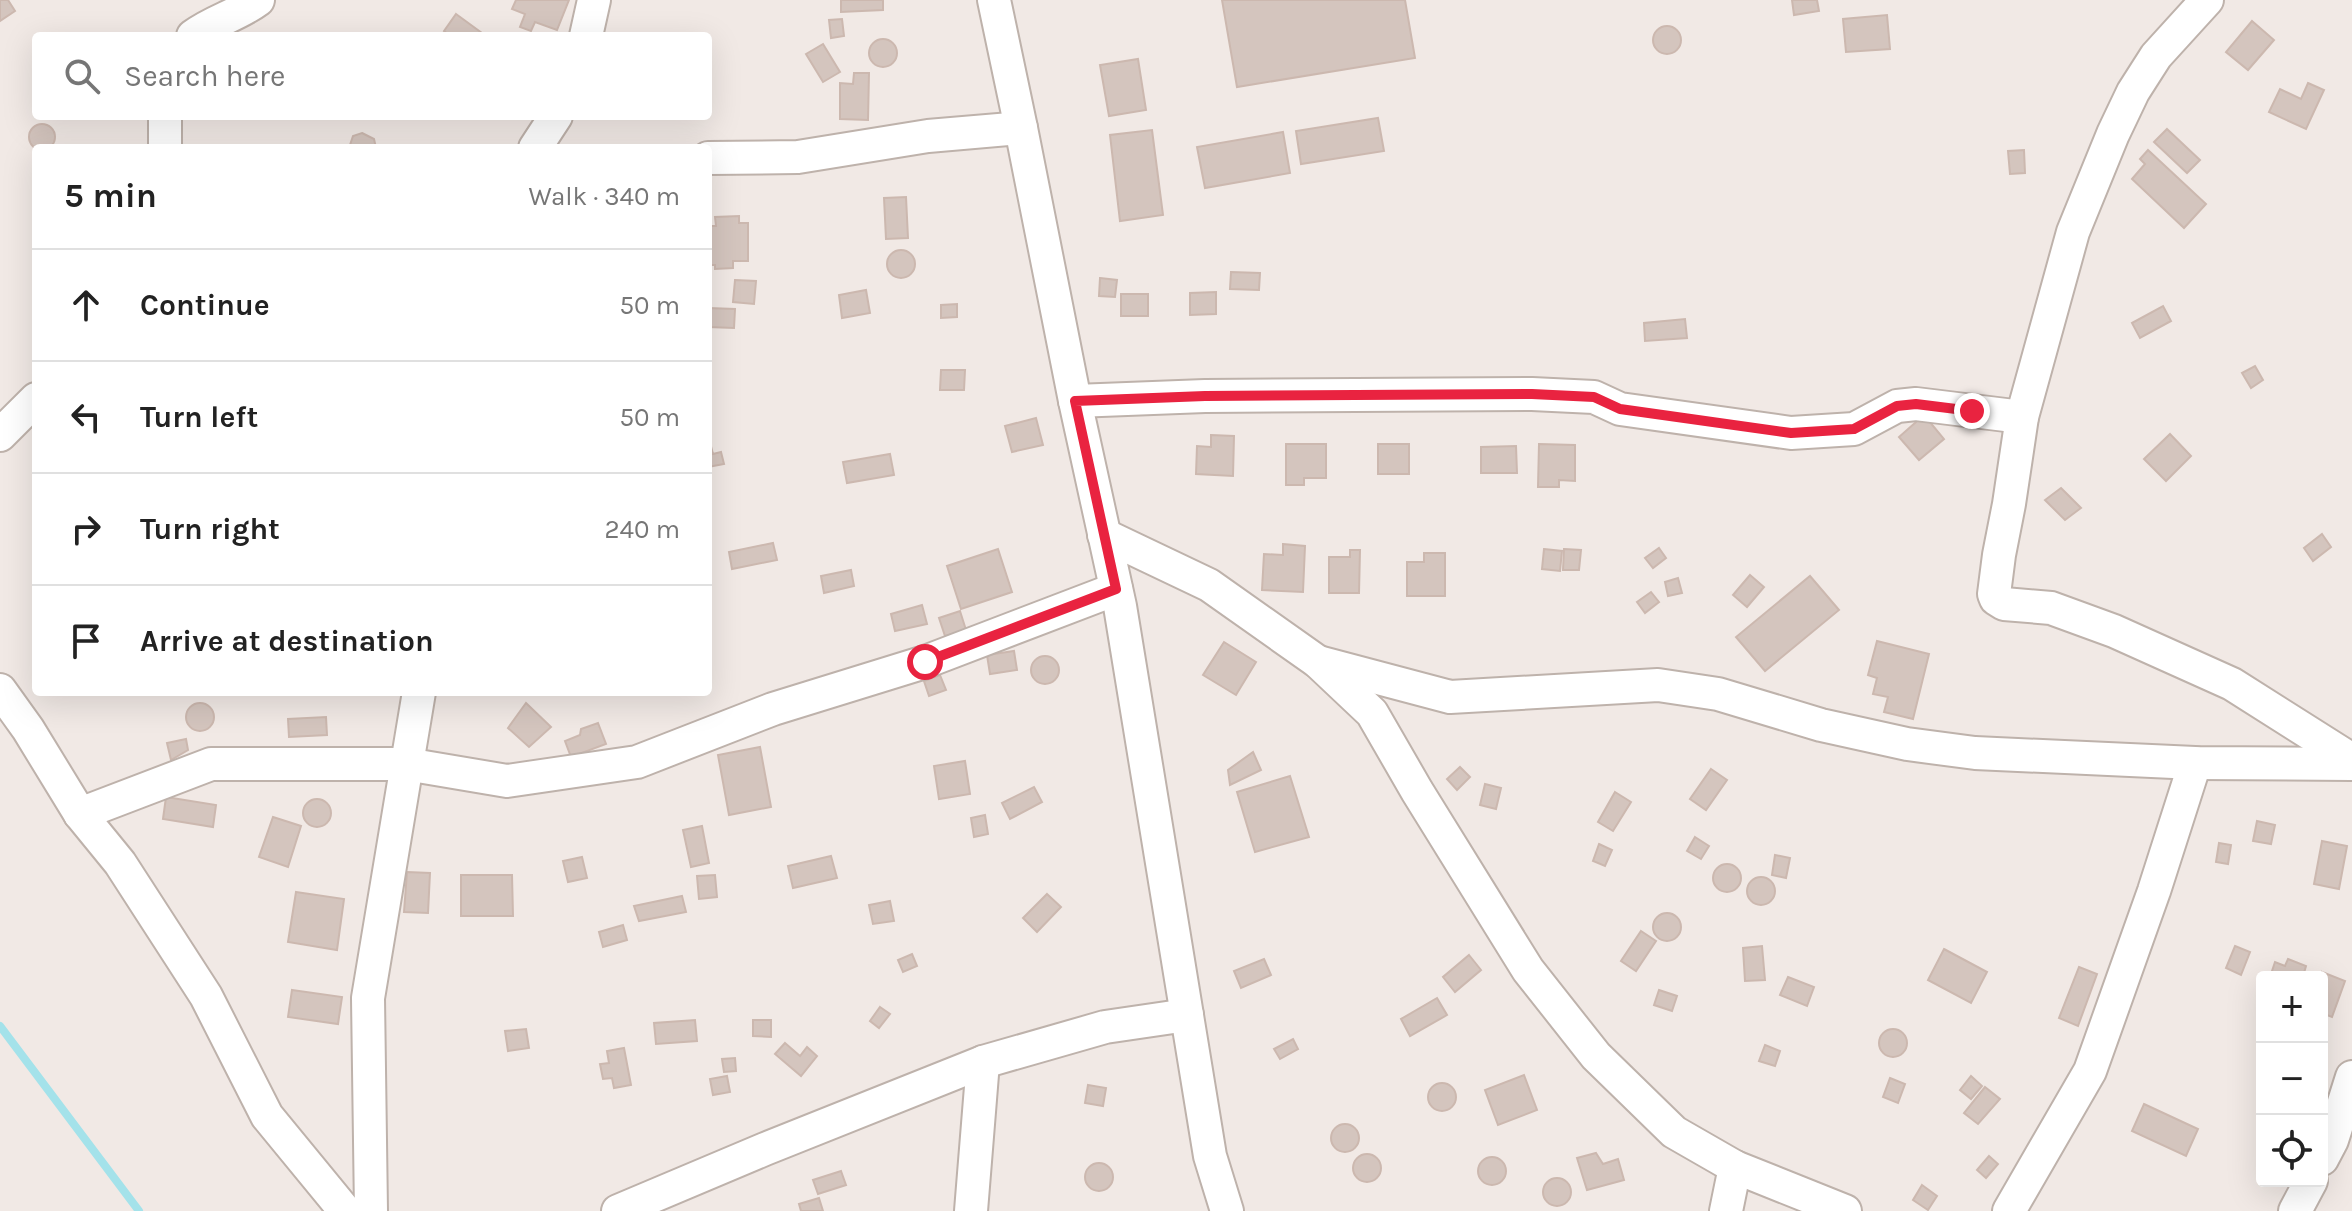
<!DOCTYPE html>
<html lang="en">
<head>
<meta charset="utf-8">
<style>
  body { margin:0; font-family:Karla,sans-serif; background:#f6f6f6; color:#222 }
  .controls { position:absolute; right:24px; bottom:24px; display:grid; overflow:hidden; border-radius:8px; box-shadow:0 8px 32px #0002 }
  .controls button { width:72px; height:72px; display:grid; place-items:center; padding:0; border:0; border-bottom:2px solid #e0e0e0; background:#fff; color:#222; font:40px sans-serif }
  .stop { position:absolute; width:24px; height:24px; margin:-18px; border:6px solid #e92340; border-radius:50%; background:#fff }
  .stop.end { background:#e92340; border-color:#fff; box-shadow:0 2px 8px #0008 }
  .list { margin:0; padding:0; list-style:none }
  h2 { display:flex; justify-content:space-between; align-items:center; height:104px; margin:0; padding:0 32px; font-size:34px }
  h2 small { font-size:26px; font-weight:400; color:#767676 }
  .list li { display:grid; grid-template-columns:52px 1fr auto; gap:24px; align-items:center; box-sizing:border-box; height:112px; padding:0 32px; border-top:2px solid #e0e0e0 }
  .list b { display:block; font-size:30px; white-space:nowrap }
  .list em { font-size:26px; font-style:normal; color:#767676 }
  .icon { flex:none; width:44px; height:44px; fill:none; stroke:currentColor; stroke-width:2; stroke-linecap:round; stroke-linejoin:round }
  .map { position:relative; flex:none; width:2352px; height:1211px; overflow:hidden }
  .search { position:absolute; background:#fff; box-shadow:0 8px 32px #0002; left:32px; top:32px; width:680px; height:88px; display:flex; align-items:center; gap:20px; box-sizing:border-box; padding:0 28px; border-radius:8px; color:#767676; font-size:30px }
  .panel { position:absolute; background:#fff; box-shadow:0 8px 32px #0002; left:32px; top:144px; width:680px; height:552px; border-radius:8px }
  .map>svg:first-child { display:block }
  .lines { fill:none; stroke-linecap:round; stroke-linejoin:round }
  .stream { stroke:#a4e2ea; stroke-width:8 }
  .building { fill:#d4c5be; stroke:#ccb8af; stroke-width:2 }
  .minor-casing { stroke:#beb2ab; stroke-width:36 }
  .minor { stroke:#fff; stroke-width:32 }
  .route { stroke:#e92340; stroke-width:10 }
</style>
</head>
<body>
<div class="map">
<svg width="2352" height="1211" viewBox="0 0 2352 1211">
  <rect width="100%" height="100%" fill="#f1e9e5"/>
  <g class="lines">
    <path class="stream" d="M0,1026L139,1211"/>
  </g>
  <g class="building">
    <path d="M0,0H8L15,11L0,21Z"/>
    <path d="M516,0H569L557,30L535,22L531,31L520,27L525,14L512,9Z"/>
    <path d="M841,0H883V10L841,12Z"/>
    <path d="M1222,0H1405L1415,58L1237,87Z"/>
    <path d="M1792,0H1817L1819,11L1794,15Z"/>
    <path d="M456,14L486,36H450L444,31Z"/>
    <path d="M1887,15L1890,49L1846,52L1843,19Z"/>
    <path d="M842,19L844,36L831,38L829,20Z"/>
    <path d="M2252,21L2274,40L2248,70L2226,52Z"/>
    <circle cx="1667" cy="40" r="14"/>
    <circle cx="883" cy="53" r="14"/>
    <path d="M823,44L840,72L823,82L806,54Z"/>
    <path d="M1138,59L1146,110L1109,116L1100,65Z"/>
    <path d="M854,73H869L868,120L840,119V83L853,84Z"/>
    <path d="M2308,83L2324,90L2306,129L2269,112L2280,89L2301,99Z"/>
    <path d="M1378,118L1384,151L1301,164L1296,131Z"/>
    <circle cx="42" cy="137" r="13"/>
    <path d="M2167,129L2200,160L2187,173L2154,142Z"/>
    <path d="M1152,130L1163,215L1120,221L1110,135Z"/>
    <path d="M1283,132L1290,173L1205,188L1197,147Z"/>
    <path d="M362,133L374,139L376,148H349L353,136Z"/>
    <path d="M2024,150L2025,173L2010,174L2008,151Z"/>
    <path d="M2148,150L2206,204L2184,228L2132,179L2145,164L2140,159Z"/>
    <path d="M906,197L908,238L886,239L884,198Z"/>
    <path d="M739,216V223H748V261H733V268L715,269V265H708V226H716L715,217Z"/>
    <circle cx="901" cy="264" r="14"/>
    <path d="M1231,272L1260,273L1259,290L1230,289Z"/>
    <path d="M1100,278L1117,280L1115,297L1099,296Z"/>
    <path d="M735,280L756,281L754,304L733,302Z"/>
    <path d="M866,290L870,313L842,318L839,295Z"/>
    <path d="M1216,292V314L1190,315V293Z"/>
    <rect x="1121" y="294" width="27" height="22"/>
    <path d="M957,304V317L941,318V305Z"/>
    <path d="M2163,306L2171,321L2140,338L2132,323Z"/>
    <path d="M708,308L735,309L734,328L708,327Z"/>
    <path d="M1685,319L1687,338L1645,341L1644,323Z"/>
    <path d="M2255,366L2263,380L2251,388L2242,373Z"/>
    <path d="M941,370H965L964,390H940Z"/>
    <path d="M1924,415L1944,439L1919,460L1899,437Z"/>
    <path d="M1036,418L1043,445L1012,452L1005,426Z"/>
    <path d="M2170,434L2191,456L2166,481L2144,459Z"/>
    <path d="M708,435L713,454L721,452L724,464L708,467Z"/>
    <path d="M1211,435L1234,436L1233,476L1196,474L1197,446L1211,447Z"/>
    <path d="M1286,444H1326V478H1304V485H1286Z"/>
    <rect x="1378" y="444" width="31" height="30"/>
    <path d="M1539,444L1575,445V481L1559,480V487H1538Z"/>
    <path d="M1516,446L1517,473H1481V447Z"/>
    <path d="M890,454L894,475L847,483L843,462Z"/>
    <path d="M2061,488L2081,508L2065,520L2045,500Z"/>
    <path d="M2322,534L2331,547L2313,561L2304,548Z"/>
    <path d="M773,543L777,560L732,569L729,552Z"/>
    <path d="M1283,544L1305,546L1303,592L1262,590L1264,554L1283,555Z"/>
    <path d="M1659,548L1666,558L1653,568L1645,558Z"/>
    <path d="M998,549L1012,592L961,609L947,566Z"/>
    <path d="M1544,549L1562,551L1560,571L1542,569Z"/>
    <path d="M1564,549L1581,550L1579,570H1563Z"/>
    <path d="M1350,550H1360L1359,593H1329V557H1350Z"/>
    <path d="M1424,553H1445V596H1407V562H1424Z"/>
    <path d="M851,570L854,586L824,593L821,576Z"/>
    <path d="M1750,575L1764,587L1747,607L1733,595Z"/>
    <path d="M1810,576L1839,610L1765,671L1736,637Z"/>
    <path d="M1678,578L1682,593L1668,596L1665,582Z"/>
    <path d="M1651,592L1659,602L1645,613L1637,602Z"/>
    <path d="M922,605L927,624L895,631L891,614Z"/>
    <path d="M960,611L966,630L945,636L939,618Z"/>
    <path d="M1877,641L1929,654L1913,719L1884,712L1888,697L1873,694L1877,678L1868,675Z"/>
    <path d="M1224,642L1256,662L1236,695L1203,675Z"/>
    <path d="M1014,651L1017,670L990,674L987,655Z"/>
    <circle cx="1045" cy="670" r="14"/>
    <path d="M940,675L946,690L929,696L924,681Z"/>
    <path d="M526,703L551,727L529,747L508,728Z"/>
    <circle cx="200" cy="717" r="14"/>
    <path d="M326,717L327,735L289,737L288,719Z"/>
    <path d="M598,723L606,744L571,757L565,741L580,735L581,729Z"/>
    <path d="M186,739L188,750L171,760L167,743Z"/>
    <path d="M760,747L771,807L729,815L718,755Z"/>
    <path d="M1253,752L1261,770L1230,785L1228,770Z"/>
    <path d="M965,761L970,794L939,799L934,766Z"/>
    <path d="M1460,767L1470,777L1457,790L1447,779Z"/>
    <path d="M1711,769L1727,780L1706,810L1690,799Z"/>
    <path d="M1290,776L1309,837L1255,852L1237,792Z"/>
    <path d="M1485,784L1501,788L1496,809L1480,805Z"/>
    <path d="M1034,787L1042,802L1010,819L1002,803Z"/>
    <path d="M1615,792L1631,802L1613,831L1598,822Z"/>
    <path d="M166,797L216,805L213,827L163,819Z"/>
    <circle cx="317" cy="813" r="14"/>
    <path d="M985,815L988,834L974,837L971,818Z"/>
    <path d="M273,817L301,826L288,867L259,857Z"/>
    <path d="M2257,821L2275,825L2271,844L2253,841Z"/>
    <path d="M702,826L709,863L691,867L683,830Z"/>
    <path d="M1695,837L1709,846L1701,859L1687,851Z"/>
    <path d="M2322,841L2347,846L2339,889L2314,884Z"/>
    <path d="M2219,843L2231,845L2228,864L2216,862Z"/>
    <path d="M1599,844L1612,850L1605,866L1593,861Z"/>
    <path d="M1775,855L1790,858L1786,878L1772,875Z"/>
    <path d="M831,856L837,878L793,888L788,866Z"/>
    <path d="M582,857L587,878L568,882L563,861Z"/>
    <circle cx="1727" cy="878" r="14"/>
    <path d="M407,872L430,873L428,913L404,912Z"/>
    <path d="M461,875H512L513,916H461Z"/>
    <path d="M715,875L717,897L699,899L697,876Z"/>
    <circle cx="1761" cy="891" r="14"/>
    <path d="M296,892L344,899L337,950L288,942Z"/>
    <path d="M1047,894L1061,907L1037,932L1023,918Z"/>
    <path d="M682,896L686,912L639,921L634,906Z"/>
    <path d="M890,901L894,921L873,924L869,905Z"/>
    <circle cx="1667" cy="927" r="14"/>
    <path d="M623,925L627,940L603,947L599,932Z"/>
    <path d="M1641,931L1656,941L1636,971L1621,961Z"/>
    <path d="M1762,946L1765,980L1745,981L1743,948Z"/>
    <path d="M2235,946L2250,952L2241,975L2226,968Z"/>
    <path d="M1944,949L1987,972L1971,1003L1928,980Z"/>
    <path d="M912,954L917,966L903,972L898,960Z"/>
    <path d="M1469,955L1481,970L1455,992L1443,977Z"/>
    <path d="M1264,959L1271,975L1241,988L1234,971Z"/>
    <path d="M2288,959L2306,966L2304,973L2315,977H2270L2275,962L2285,966Z"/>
    <path d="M2079,967L2097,974L2078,1026L2059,1018Z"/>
    <path d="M2322,972L2345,981L2332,1017L2322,1013Z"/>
    <path d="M1788,977L1814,987L1807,1006L1780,995Z"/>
    <path d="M292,990L342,997L338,1024L288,1017Z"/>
    <path d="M1659,990L1677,996L1672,1011L1654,1005Z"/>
    <path d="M1437,998L1447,1015L1410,1036L1401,1019Z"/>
    <path d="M880,1007L890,1014L879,1028L870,1021Z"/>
    <path d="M695,1020L697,1041L656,1044L654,1023Z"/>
    <path d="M753,1020H771V1037L753,1036Z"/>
    <path d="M526,1029L529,1048L508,1051L505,1031Z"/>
    <circle cx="1893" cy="1043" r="14"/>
    <path d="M1293,1039L1298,1049L1280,1059L1274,1049Z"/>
    <path d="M785,1043L800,1056L807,1047L817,1056L801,1076L775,1054Z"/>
    <path d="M1765,1045L1780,1051L1775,1066L1759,1061Z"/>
    <path d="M624,1048L631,1085L614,1088L612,1078L603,1079L600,1064L609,1063L607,1051Z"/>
    <path d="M735,1058L736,1071L724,1072L722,1059Z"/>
    <path d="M1524,1075L1537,1110L1498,1125L1485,1090Z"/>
    <path d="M727,1076L730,1092L713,1095L710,1079Z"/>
    <path d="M1971,1076L1982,1086L1971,1099L1960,1090Z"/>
    <path d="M1890,1078L1905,1084L1898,1103L1883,1097Z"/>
    <circle cx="1442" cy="1097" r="14"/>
    <path d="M1088,1085L1106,1088L1103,1106L1085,1103Z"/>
    <path d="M1985,1087L2000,1099L1978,1124L1964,1113Z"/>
    <path d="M2144,1104L2198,1129L2186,1156L2132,1131Z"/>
    <circle cx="1345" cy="1138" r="14"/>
    <path d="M1596,1153L1603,1164L1618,1159L1624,1180L1587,1190L1577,1158Z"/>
    <circle cx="1367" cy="1168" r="14"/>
    <path d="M1989,1156L1998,1164L1986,1178L1977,1170Z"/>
    <circle cx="1492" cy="1171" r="14"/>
    <circle cx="1099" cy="1177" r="14"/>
    <path d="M841,1171L846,1185L818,1194L813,1180Z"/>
    <circle cx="1557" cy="1192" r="14"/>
    <path d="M1922,1185L1937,1196L1928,1210L1913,1200Z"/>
    <path d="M819,1198L823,1211H801L799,1204Z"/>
  </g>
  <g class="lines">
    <defs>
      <g id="minor">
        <path d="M994,0L1021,128L1075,401L1120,606L1210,1156L1227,1211"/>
        <path d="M2207,0L2156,56L2133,92L2113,134L2073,232L2022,417L2009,504L1999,555L1994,594L1996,599L2004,604L2051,608L2114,631L2232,684L2352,760"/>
        <path d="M193,36C213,21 238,15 258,0"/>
        <path d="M586,36L594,0"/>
        <path d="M165,148V116"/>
        <path d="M535,148L556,116"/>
        <path d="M708,158L798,157L928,136L1021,128"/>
        <path d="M1075,401L1205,396L1532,394L1594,397L1620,409L1791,433L1854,429L1897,406L1916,404L2022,417"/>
        <path d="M0,435L36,399"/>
        <path d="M1104,535L1209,585L1318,662L1372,713L1417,791L1528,970L1596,1056L1674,1132L1735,1167L1845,1211"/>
        <path d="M1318,662L1450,697L1658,685L1718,694L1821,725L1907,744L1975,753L2195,763L2352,764"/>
        <path d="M0,690L28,729L80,814L120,863L206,996L267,1116L345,1211"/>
        <path d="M80,814L211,764H406L507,781L637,762L773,709L925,662L1116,589"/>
        <path d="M2322,1159L2332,1140L2352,1077"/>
        <path d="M371,1211L368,998L419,692"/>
        <path d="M618,1211L765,1149L983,1062L1105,1027L1187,1015"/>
        <path d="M971,1211L983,1062"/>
        <path d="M1726,1211L1735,1167"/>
        <path d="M2009,1211L2090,1071L2154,891L2195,763"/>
        <path d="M2295,1211L2311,1181"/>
      </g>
    </defs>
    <use href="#minor" class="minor-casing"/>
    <use href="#minor" class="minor"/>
  </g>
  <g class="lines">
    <path class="route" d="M925,662L1116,589L1075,401L1205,396L1532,394L1594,397L1620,409L1791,433L1854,429L1897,406L1916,404L1972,411"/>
  </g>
</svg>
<div class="controls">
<button>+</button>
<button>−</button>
<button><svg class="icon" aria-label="locate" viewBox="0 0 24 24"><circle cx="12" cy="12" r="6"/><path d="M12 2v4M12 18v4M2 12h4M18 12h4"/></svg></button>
</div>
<div class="stop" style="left:925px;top:662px"></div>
<div class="stop end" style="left:1972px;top:411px"></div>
<div class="search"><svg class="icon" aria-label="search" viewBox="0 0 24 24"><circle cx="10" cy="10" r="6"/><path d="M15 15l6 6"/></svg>Search here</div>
<section class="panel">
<h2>5 min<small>Walk · 340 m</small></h2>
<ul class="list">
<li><svg class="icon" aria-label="ahead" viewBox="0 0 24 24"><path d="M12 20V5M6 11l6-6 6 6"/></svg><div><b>Continue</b></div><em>50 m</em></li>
<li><svg class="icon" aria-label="left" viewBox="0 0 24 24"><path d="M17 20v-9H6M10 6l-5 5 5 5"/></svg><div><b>Turn left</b></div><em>50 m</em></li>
<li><svg class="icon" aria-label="right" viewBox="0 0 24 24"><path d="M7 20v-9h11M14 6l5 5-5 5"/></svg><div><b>Turn right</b></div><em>240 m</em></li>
<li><svg class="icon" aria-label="arrive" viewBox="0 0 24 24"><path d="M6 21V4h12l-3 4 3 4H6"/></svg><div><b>Arrive at destination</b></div></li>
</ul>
</section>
</div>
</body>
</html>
